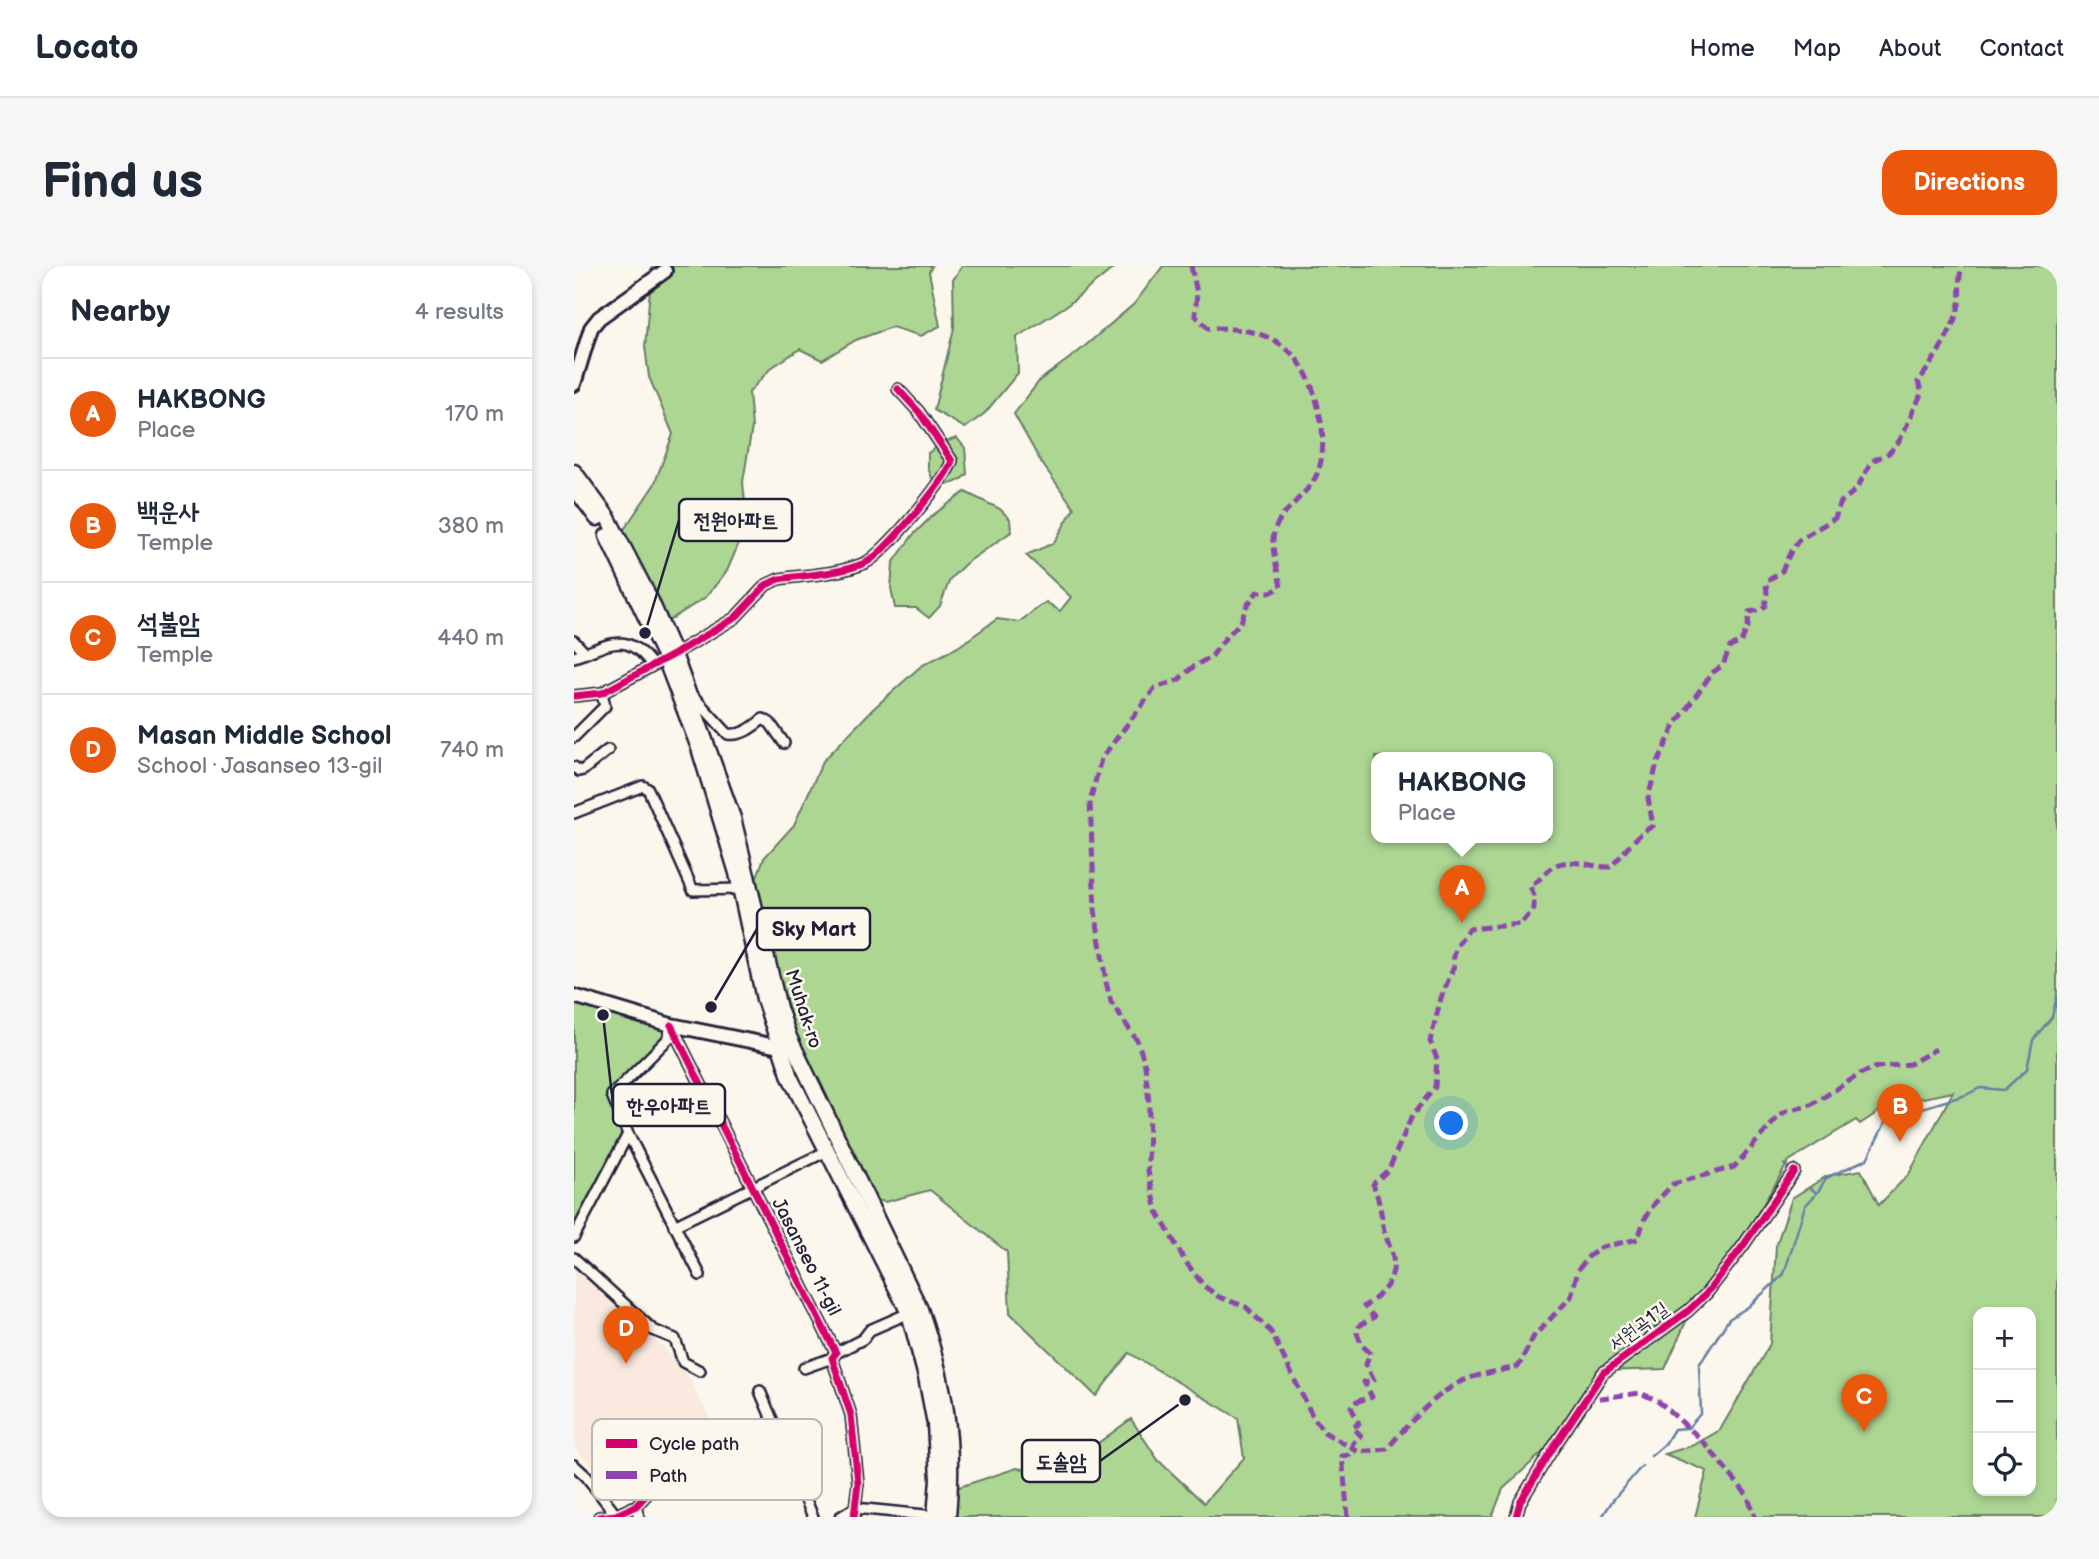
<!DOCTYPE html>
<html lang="en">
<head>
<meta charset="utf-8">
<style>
  body { margin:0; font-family:"Balsamiq Sans","Poor Story",sans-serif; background:#f6f6f7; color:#1f2937 }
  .controls { position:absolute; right:21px; bottom:21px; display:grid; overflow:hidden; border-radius:14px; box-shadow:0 4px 10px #0003 }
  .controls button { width:63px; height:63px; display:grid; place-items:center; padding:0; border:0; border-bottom:2px solid #e0e1e3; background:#fff; color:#1f2937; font:35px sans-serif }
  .you { position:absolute; left:878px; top:858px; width:24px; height:24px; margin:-18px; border:5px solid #fff; border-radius:50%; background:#1a73e8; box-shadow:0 0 0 10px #1a73e833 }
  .badge { display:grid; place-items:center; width:46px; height:46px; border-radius:50%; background:#ea580c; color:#fff; font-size:23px; font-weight:700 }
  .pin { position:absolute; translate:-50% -58px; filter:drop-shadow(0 2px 4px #0008) }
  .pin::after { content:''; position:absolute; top:37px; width:24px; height:21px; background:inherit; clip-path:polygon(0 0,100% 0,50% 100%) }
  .popup { position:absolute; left:797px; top:486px; width:182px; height:91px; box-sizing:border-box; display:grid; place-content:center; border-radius:14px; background:#fff; filter:drop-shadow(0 2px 5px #0005); font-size:23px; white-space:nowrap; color:#747a83 }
  .popup b { font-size:26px; color:#1f2937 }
  .popup::after { content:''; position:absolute; left:50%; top:100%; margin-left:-14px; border:14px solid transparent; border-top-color:#fff }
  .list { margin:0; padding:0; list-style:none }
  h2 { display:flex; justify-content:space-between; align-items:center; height:91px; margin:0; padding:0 28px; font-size:30px }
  h2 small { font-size:23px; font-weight:400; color:#747a83 }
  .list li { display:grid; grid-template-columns:46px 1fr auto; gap:21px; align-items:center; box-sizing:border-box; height:112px; padding:0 28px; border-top:2px solid #e0e1e3 }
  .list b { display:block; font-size:26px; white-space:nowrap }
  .list p { margin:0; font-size:23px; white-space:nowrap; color:#747a83 }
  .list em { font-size:23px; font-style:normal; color:#747a83 }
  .icon { flex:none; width:38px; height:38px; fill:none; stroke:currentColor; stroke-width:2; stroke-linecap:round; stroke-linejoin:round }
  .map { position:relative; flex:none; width:1483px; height:1251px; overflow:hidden; border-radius:21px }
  header { display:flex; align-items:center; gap:42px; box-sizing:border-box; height:98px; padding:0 35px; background:#fff; border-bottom:2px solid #e0e1e3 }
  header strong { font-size:33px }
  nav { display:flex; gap:38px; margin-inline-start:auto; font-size:24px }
  .intro { display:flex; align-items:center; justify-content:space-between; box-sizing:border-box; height:168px; padding:0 42px }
  h1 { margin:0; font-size:49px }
  .button { padding:18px 32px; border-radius:21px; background:#ea580c; color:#fff; font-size:24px; font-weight:700 }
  main { display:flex; gap:42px; padding:0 42px }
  aside { flex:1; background:#fff; border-radius:21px; box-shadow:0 4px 10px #0003 }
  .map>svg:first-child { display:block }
  .built { fill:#fae9df }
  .green { fill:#add693; stroke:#687c67; stroke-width:2; fill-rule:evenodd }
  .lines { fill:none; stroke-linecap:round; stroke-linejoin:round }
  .stream { stroke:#6580a5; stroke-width:2.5 }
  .street-casing { stroke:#22223b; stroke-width:14 }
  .secondary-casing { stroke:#22223b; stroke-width:18 }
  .primary-casing { stroke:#22223b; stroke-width:19 }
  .street { stroke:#fbf7ec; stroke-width:9 }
  .secondary { stroke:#fbf7ec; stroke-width:12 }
  .primary { stroke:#fbf7ec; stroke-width:14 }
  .quiet { stroke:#8e44ad; stroke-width:5; stroke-dasharray:10 5; stroke-linecap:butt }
  .cycleway-casing { stroke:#fbf7ec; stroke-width:11 }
  .cycleway { stroke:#d6006c; stroke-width:7 }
  .labels { text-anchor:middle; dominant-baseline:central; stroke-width:5; stroke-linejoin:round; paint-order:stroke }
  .street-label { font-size:19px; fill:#22223b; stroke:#fbf7ec }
  .key { fill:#fbf7ec; stroke:#bab7b7; stroke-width:2 }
  .key-label { font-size:19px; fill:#22223b }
  .leader { fill:none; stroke:#22223b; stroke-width:2.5 }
  .callout-dot { fill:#22223b; stroke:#fbf7ec; stroke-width:2.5 }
  .callout { fill:#fbf7ec; stroke:#22223b; stroke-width:2.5 }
  .callout-label { font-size:21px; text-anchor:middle; font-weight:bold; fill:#22223b }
</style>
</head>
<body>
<header>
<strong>Locato</strong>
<nav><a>Home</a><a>Map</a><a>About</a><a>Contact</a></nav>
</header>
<div class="intro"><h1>Find us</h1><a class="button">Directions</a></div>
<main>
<aside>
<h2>Nearby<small>4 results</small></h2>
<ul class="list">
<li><span class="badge">A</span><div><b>HAKBONG</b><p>Place</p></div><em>170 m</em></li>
<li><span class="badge">B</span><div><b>백운사</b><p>Temple</p></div><em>380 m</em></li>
<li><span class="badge">C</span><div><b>석불암</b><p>Temple</p></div><em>440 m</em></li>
<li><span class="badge">D</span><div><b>Masan Middle School</b><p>School · Jasanseo 13-gil</p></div><em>740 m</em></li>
</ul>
</aside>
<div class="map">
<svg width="1483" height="1251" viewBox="0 0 1483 1251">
  <rect width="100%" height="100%" fill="#fbf7ec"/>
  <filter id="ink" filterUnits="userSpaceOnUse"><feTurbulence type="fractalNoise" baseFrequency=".0143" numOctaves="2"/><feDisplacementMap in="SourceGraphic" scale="14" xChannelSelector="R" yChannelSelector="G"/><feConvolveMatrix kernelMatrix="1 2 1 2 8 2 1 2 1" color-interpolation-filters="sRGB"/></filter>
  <g filter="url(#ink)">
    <path class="built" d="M0,996L92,1084L115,1112L137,1154L41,1225L0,1181Z"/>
    <g class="green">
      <path d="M78,0H358L355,6L366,60L347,70L318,61L282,74L248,94L226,83L197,102L175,126L178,161L169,216L173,258L153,305L132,331L94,355L47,268L80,219L99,168L75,111L71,81Z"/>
      <path d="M388,0H542L495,38L443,71L444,107L411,147L391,162L360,144L380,62L379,14Z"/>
      <path d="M589,0H1483V1251H1121L1133,1205L1091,1188L1120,1179L1146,1164L1196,1078L1202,980L1218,932L1253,910L1287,904L1305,939L1335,908L1379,826L1315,839L1286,858L1282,854L1215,895L1175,962L1121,1035L1091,1103L1029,1105L973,1182L929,1223L918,1251H381L382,1222L443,1202L465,1206L505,1191L557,1153L584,1194L630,1237L670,1192L664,1152L555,1087L522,1130L436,1047L433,986L356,924L311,936L298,933L229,805L176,629L190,592L220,559L249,495L299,443L347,400L384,381L423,353L445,356L472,336L486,345L497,331L452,289L480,277L500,242L467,196L440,148L466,114L504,86L560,38ZM802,491H974V571H802ZM1404,1046H1457V1225H1404Z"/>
      <path d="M383,172L391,182L393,208C382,219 375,219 360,217L354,202V187L368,177Z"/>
      <path d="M391,226L426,243L436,253L437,266L391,298L376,313L366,340L355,352L342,342H321L317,322L319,297L339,269L359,249Z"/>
      <path d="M0,735L94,762L93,771L35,828L51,866L0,963Z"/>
    </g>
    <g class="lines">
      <g class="stream">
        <path d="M1210,898L1213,901"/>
        <path d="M1244,926L1252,912L1293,893L1311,857L1328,843L1348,842L1392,829L1406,822L1430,824L1453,803L1459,774L1478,751L1483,730"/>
        <path d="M1077,1190L1091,1178L1100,1163L1114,1162L1127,1147L1125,1099L1155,1053L1174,1041L1210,1008L1231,940L1243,927L1236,922"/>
        <path d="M1028,1251L1039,1234L1068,1200"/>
      </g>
      <defs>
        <g id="street">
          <path d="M0,375L11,387"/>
          <path d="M0,391C33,381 51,362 78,399"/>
          <path d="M118,429L154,468C168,470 179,461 189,453L196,457L210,477"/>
          <path d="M0,430L28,427L100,388L161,352L192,319L205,313C232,309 265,308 291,297C309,289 371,215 378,195L345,146L324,123"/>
          <path d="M0,471L31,440L28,427"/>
          <path d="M0,501L5,505L9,504L34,484"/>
          <path d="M0,547L69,520L74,523L119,624L166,623"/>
          <path d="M97,759L262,1087L258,1092L277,1149L284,1217L280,1251"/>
          <path d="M96,761L95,772L38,829L54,868L126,1009"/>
          <path d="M100,960L253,885"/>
          <path d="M0,971L54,868"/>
          <path d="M0,992L79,1064L101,1073L109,1096L126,1105"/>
          <path d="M262,1087L289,1073L296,1064L335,1047"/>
          <path d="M230,1102L258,1092"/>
          <path d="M186,1125L239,1251"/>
          <path d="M0,1199L12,1210L42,1249"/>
          <path d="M62,1240L65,1251"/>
          <path d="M25,1251L42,1249L62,1240L88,1212L107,1204L136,1194L152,1195L169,1188L208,1183"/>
          <path d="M266,1251L281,1242L361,1250"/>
          <path d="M942,1251L946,1236L981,1179L1029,1107L1114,1045L1132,1028L1169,980L1220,905"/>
        </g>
        <g id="secondary">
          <path d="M0,118L17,62L25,52L91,5"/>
          <path d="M0,730L97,759L206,781L214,780"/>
        </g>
        <g id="primary">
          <path d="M0,206L34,252L76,333L100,388L159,552L205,742L215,771L346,1043C371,1116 381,1173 374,1251"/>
          <path d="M0,221L23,252"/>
          <path d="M33,270L89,387L125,482L163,607L190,733L216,811L335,1047L352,1111L361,1158L364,1213L361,1251"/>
        </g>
      </defs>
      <use href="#street" class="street-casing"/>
      <use href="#secondary" class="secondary-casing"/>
      <use href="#primary" class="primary-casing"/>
      <use href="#street" class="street"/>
      <use href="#secondary" class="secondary"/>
      <use href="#primary" class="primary"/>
      <g class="quiet">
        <path d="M617,0L623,27L621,49L634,62C701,61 733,84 746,150C750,168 750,192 743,208C734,229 709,242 701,263C695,280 704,304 707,321L698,326H683L672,341L667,356L652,371L638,390L619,401L604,414L581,422L527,493L516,536L521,644L532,716L537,736L564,776L571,799L575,837L574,905L583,945L611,995L630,1020L645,1031L672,1041L697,1066L738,1149L750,1166L785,1186L813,1183C833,1159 866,1122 896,1112C911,1107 928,1104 944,1101L960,1070L997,1031L1004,1004L1015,990L1028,981L1064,973L1070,954L1081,937L1099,918L1160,901L1206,849L1213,845L1237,839L1288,807L1303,801L1336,798L1362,783"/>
        <path d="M1010,1134L1067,1127L1085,1136L1127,1173L1173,1229L1181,1251"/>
        <path d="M774,1251L768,1190L776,1189L780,1177L787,1170L779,1161L785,1158L777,1141L784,1135L798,1131L790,1116L800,1114L792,1098L796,1087L788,1079L783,1067L785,1060L800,1051L790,1040C807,1031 823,1012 819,992C817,981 811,971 809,960C807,945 805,933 799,918L815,903L838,850L861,821L863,793L856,775L867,732L880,700C877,687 887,674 894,663L947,658L960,643V630L956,620C966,615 970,607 978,601C996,590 1018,602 1036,601C1053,586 1059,570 1079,560L1074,532L1083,498L1101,459L1138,407L1149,399L1156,381L1167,376L1174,360L1175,346L1185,344L1191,340L1193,328L1192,316L1208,305L1217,285L1225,274L1261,252L1267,236L1282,224L1298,195L1315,187L1326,174L1348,126L1344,116C1358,98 1382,60 1385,38C1387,25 1383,11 1389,0"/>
      </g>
      <defs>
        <g id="cycleway">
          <path d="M0,430L28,427L100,388L161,352L192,319L205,313C232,309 265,308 291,297C309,289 371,215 378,195L345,146L324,123"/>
          <path d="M97,759L262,1087L258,1092L277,1149L284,1217L280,1251"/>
          <path d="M25,1251L42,1249L62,1240L88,1212L107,1204L136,1194L152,1195L169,1188L208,1183"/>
          <path d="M942,1251L946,1236L981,1179L1029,1107L1114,1045L1132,1028L1169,980L1220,905"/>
        </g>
      </defs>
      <use href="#cycleway" class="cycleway-casing"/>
      <use href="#cycleway" class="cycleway"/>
    </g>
  </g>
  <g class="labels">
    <g class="street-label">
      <text transform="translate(229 743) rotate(72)">Muhak-ro</text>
      <text transform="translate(232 991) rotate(63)">Jasanseo 11-gil</text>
      <text transform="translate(1065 1061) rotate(-36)">서원곡1길</text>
    </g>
  </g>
  <rect x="18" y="1153" width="230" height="81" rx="10" class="key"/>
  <rect x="32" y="1173" width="31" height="9" fill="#d6006c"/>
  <rect x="32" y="1205" width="31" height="8" fill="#8e44ad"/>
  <g class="key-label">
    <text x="75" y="1184">Cycle path</text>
    <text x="75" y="1216">Path</text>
  </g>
  <path class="leader" d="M71 367L105 254M137 741L183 663M29 749L39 839M611 1134L526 1195"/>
  <g class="callout-dot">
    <circle cx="71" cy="367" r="7"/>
    <circle cx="137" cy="741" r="7"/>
    <circle cx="29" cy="749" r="7"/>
    <circle cx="611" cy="1134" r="7"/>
  </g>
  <g class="callout">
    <rect x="105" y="233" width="113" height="42" rx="7"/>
    <rect x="183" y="642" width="113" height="42" rx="7"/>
    <rect x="39" y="818" width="112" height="42" rx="7"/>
    <rect x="448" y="1174" width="78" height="42" rx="7"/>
  </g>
  <g class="callout-label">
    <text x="162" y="262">전원아파트</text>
    <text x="240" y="670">Sky Mart</text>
    <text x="95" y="847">한우아파트</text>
    <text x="487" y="1203">도솔암</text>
  </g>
</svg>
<div class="controls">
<button>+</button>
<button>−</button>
<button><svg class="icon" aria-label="locate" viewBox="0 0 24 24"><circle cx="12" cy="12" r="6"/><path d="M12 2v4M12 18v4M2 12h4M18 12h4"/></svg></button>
</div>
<div class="you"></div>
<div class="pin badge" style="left:888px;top:657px">A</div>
<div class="popup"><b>HAKBONG</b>Place</div>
<div class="pin badge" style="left:1326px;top:876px">B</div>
<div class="pin badge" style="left:1290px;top:1166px">C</div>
<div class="pin badge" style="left:52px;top:1098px">D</div>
</div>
</main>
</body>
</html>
